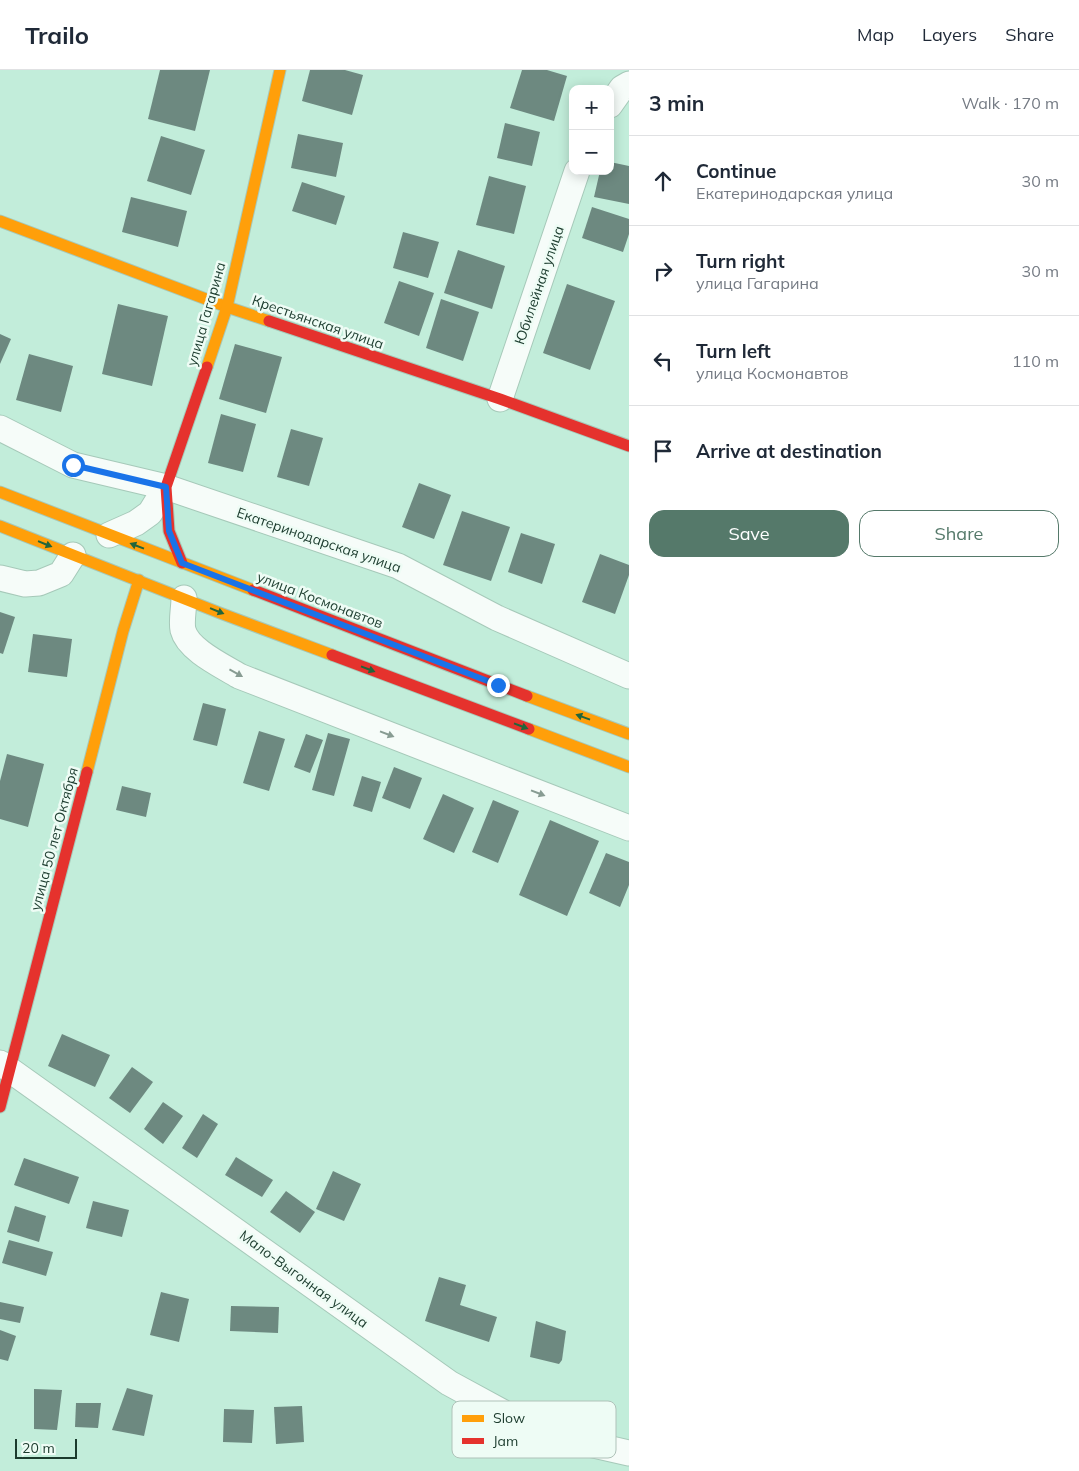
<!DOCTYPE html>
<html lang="en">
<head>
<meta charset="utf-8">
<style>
  body { margin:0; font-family:Mulish,sans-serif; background:#f2f2f3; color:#1f2937 }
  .controls { position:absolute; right:15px; top:15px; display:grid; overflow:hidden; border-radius:10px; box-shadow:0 2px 12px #0003 }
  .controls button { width:45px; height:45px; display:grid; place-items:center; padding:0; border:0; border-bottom:1px solid #e0e1e3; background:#fff; color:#1f2937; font:25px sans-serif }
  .scale { position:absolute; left:15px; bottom:12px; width:62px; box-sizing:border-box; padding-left:5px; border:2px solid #1b3b2d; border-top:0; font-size:14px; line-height:18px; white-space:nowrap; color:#1b3b2d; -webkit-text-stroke:4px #eefcf5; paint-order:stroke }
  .stop { position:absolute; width:15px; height:15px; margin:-11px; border:4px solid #1a73e8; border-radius:50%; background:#fff }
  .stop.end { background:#1a73e8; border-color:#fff; box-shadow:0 1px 5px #0008 }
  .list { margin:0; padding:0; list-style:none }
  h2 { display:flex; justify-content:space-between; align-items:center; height:65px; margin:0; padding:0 20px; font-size:21px }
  h2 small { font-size:16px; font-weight:400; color:#747a83 }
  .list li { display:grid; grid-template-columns:32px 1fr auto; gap:15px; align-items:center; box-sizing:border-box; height:90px; padding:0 20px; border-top:1px solid #e0e1e3 }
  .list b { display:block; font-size:19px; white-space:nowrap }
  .list p { margin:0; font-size:16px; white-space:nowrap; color:#747a83 }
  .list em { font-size:16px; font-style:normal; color:#747a83 }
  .actions { display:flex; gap:10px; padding:15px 20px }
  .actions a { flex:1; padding:11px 0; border:1px solid #55796a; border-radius:15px; text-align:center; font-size:18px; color:#55796a }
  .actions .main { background:#55796a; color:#fff }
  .icon { flex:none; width:28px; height:28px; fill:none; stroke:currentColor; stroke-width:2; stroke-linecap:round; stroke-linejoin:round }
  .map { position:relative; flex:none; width:629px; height:1401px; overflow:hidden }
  header { display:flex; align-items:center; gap:30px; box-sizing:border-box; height:70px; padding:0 25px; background:#fff; border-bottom:1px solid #e0e1e3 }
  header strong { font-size:24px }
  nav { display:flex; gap:28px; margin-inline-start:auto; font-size:18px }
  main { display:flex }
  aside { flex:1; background:#fff }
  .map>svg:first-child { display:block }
  .building { fill:#6d8980 }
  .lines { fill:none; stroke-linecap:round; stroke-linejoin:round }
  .street-casing { stroke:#a6c9b9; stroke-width:27 }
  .slow-casing { stroke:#a6c9b9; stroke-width:13 }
  .jam-casing { stroke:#a6c9b9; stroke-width:13 }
  .street { stroke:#f6fcf9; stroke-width:25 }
  .slow { stroke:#ff9f0a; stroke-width:11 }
  .jam { stroke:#e5322d; stroke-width:11 }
  .oneway { fill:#22653b }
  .oneway2 { fill:#889c93 }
  .route { stroke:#1a73e8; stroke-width:6 }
  .labels { text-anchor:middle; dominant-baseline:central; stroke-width:5; stroke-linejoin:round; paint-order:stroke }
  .street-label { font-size:14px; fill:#1b3b2d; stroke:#eefcf5 }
  .key { fill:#eefcf5; stroke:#afc2b9; stroke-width:1 }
  .key-label { font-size:14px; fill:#1b3b2d }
</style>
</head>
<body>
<header>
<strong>Trailo</strong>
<nav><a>Map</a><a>Layers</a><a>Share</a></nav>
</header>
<main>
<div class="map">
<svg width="629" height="1401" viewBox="0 0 629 1401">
  <rect width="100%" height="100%" fill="#c2edda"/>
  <g class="building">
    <path d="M160,0H210L195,61L148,49Z"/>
    <path d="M310,0H345L363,5L352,45L302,31Z"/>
    <path d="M522,0H547L567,6L554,51L510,38Z"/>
    <path d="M505,53L540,62L532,96L497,88Z"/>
    <path d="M298,64L343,73L336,107L291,98Z"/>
    <path d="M161,66L205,80L191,125L147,111Z"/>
    <path d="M610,92L629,96V134L594,127L600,101H610Z"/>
    <path d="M489,106L526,116L514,164L476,155Z"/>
    <path d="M302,112L345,126L336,155L292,141Z"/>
    <path d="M131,127L187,141L178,177L122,162Z"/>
    <path d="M592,137L629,149V164L623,182L582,168Z"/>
    <path d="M403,162L439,172L428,208L393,198Z"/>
    <path d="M458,180L505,196L492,239L444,223Z"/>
    <path d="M399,211L434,223L419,266L384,253Z"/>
    <path d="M567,214L615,231L590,300L543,283Z"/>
    <path d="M441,229L479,242L463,291L426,278Z"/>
    <path d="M118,234L168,246L152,316L102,304Z"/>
    <path d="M0,264L11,269L0,294Z"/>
    <path d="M235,274L282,287L266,343L219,329Z"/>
    <path d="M29,284L73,296L61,342L16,330Z"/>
    <path d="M221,344L256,354L243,402L208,393Z"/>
    <path d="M291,359L323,368L309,416L277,407Z"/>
    <path d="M419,413L451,425L434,469L402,457Z"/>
    <path d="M462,441L510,457L491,511L443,495Z"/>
    <path d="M521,463L555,474L542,514L508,502Z"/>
    <path d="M600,484L629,495V505L615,544L582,532Z"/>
    <path d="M0,542L15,547L3,584L0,583Z"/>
    <path d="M33,564L72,569L67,607L28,602Z"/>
    <path d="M203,633L226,639L217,676L193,670Z"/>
    <path d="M259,661L285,669L269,721L243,713Z"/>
    <path d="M328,663L350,669L334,726L312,720Z"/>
    <path d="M306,664L323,670L310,703L294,697Z"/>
    <path d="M7,684L44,694L28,757L0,749V711Z"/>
    <path d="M394,697L422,708L410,739L382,728Z"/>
    <path d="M362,706L381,712L372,742L353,736Z"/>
    <path d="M122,716L151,723L146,747L116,740Z"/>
    <path d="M443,724L474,738L454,783L423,769Z"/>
    <path d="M493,730L519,741L498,793L472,782Z"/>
    <path d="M550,750L599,771L567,846L519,825Z"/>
    <path d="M606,783L629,792V815L620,837L589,823Z"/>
    <path d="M62,964L110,985L95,1017L48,996Z"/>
    <path d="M132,997L153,1012L130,1043L109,1028Z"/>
    <path d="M163,1032L183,1046L163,1074L144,1059Z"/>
    <path d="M203,1044L218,1054L197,1088L182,1078Z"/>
    <path d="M236,1087L273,1110L262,1127L225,1105Z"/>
    <path d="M24,1088L79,1107L69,1134L14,1115Z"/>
    <path d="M333,1101L361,1114L344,1151L316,1139Z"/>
    <path d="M286,1121L315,1142L300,1163L270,1142Z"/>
    <path d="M93,1131L129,1140L122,1167L86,1158Z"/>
    <path d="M15,1136L46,1146L39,1172L7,1162Z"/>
    <path d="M9,1170L53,1182L46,1206L2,1193Z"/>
    <path d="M439,1207L466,1215L460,1235L497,1247L489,1272L425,1251Z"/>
    <path d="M161,1222L189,1229L179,1272L150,1265Z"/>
    <path d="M0,1232L24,1237L20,1253L0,1249Z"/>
    <path d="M231,1236L279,1237L278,1263L230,1261Z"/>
    <path d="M536,1251L566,1261L562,1290L559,1294L530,1287Z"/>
    <path d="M0,1260L16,1266L8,1291L0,1289Z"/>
    <path d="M127,1318L153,1325L144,1366L112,1360Z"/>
    <path d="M34,1319L62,1320L57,1360L34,1359Z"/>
    <path d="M76,1333H101L98,1358L75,1357Z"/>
    <path d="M302,1336L304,1372L276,1374L274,1337Z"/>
    <path d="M224,1339L254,1340L252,1373L223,1372Z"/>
  </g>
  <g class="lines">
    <defs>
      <g id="street">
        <path d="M610,35L622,18L629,14"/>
        <path d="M500,329L577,101"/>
        <path d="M0,358L73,395L166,417L398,496L497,548L629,606"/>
        <path d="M109,465L136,453L150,443L166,417"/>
        <path d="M0,508L25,514L39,513L61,504L73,485"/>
        <path d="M184,528C184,538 181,551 183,560C188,580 223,596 239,606L629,758"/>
        <path d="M0,993L449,1313L541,1363L629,1383"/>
      </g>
      <g id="slow">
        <path d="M0,151L227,237L269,251"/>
        <path d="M207,297L227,237L280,0"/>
        <path d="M0,422L253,520"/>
        <path d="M0,456L220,543L332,585"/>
        <path d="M527,626L629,664"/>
        <path d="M529,659L629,697"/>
        <path d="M87,702L123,561L139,510"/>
      </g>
      <g id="jam">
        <path d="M269,251L500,329L629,376"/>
        <path d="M182,493L169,461L166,417L207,297"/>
        <path d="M253,520L527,626"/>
        <path d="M332,585L529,659"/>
        <path d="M0,1037L87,702"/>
      </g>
    </defs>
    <use href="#street" class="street-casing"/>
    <use href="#slow" class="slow-casing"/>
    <use href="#jam" class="jam-casing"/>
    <use href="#street" class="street"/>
    <use href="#slow" class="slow"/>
    <use href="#jam" class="jam"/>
  </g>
  <defs><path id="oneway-solid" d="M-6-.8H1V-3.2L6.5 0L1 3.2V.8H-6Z" transform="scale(1.25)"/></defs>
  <g class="oneway">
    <use href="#oneway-solid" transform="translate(45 474) rotate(22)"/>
    <use href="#oneway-solid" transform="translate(137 476) rotate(-159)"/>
    <use href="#oneway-solid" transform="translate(217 541) rotate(22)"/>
    <use href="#oneway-solid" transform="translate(368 599) rotate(21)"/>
    <use href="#oneway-solid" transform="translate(583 647) rotate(-160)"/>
    <use href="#oneway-solid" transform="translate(521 656) rotate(21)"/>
  </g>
  <g class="oneway2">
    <use href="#oneway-solid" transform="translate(236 603) rotate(29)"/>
    <use href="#oneway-solid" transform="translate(387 664) rotate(21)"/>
    <use href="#oneway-solid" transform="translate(538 723) rotate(21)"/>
  </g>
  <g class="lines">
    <path class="route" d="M73,395L166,417L169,461L182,493L498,615"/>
  </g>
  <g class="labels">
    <g class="street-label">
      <text transform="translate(539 215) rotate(-71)">Юбилейная улица</text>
      <text transform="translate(206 244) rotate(-74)">улица Гагарина</text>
      <text transform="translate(318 252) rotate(19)">Крестьянская улица</text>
      <text transform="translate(319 470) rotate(19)">Екатеринодарская улица</text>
      <text transform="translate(320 530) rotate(21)">улица Космонавтов</text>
      <text transform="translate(54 769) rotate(-75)">улица 50 лет Октября</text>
      <text transform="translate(304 1209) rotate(36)">Мало-Выгонная улица</text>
    </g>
  </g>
  <rect x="452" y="1331" width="164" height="57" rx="8" class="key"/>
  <rect x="462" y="1345" width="22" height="7" fill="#ff9f0a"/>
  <rect x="462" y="1368" width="22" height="6" fill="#e5322d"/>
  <g class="key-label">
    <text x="493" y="1353">Slow</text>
    <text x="493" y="1376">Jam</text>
  </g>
</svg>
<div class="controls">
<button>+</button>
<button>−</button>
</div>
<div class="scale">20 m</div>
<div class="stop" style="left:73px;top:395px"></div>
<div class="stop end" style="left:498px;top:615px"></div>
</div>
<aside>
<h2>3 min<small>Walk · 170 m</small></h2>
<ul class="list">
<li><svg class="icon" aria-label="ahead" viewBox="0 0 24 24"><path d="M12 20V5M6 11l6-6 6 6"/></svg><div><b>Continue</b><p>Екатеринодарская улица</p></div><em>30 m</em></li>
<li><svg class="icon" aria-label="right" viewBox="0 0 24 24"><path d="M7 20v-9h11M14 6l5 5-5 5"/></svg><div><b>Turn right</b><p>улица Гагарина</p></div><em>30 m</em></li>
<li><svg class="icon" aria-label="left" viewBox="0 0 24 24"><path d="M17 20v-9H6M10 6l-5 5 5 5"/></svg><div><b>Turn left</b><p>улица Космонавтов</p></div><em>110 m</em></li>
<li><svg class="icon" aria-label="arrive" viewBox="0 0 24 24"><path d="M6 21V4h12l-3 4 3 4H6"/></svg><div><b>Arrive at destination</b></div></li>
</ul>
<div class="actions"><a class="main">Save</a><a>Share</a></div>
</aside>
</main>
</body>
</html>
